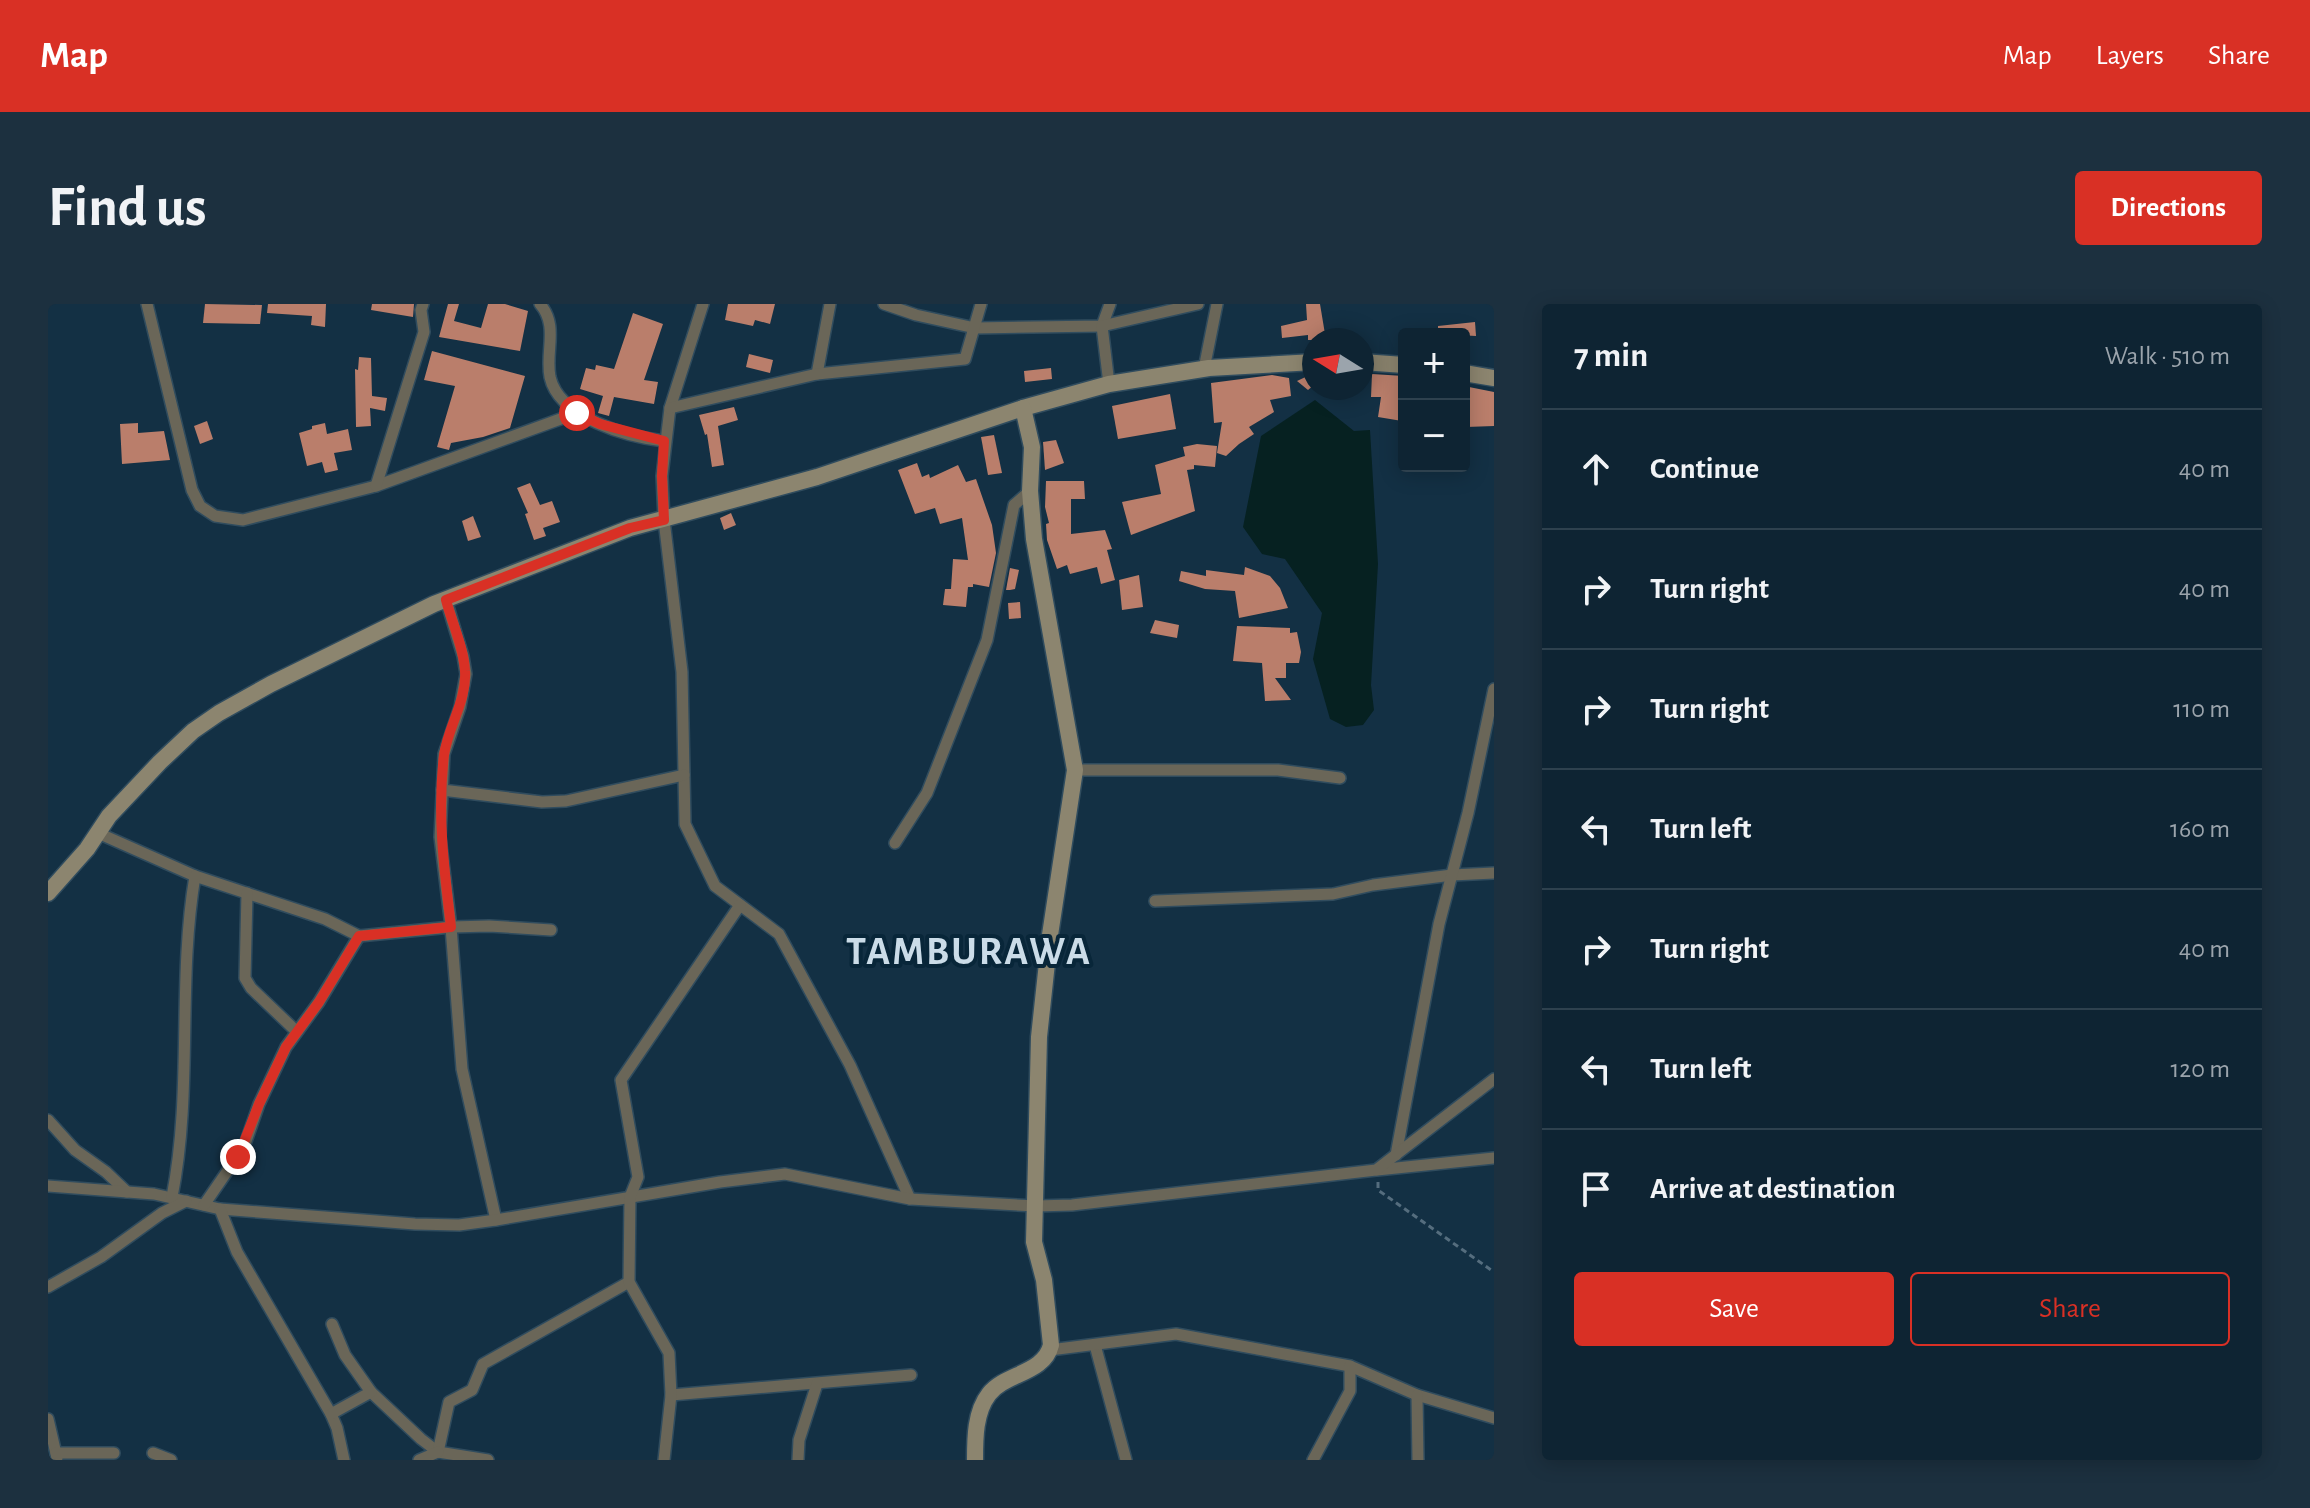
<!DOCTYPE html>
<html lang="en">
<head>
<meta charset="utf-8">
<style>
  body { margin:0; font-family:"Alegreya Sans",sans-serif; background:#1c303f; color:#f1f3f6 }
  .controls { position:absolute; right:24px; top:24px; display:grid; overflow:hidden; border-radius:8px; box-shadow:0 4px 20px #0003 }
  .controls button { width:72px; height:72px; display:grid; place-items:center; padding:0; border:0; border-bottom:2px solid #2e414e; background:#0e2433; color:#f1f3f6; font:40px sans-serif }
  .compass { position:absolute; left:1254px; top:24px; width:72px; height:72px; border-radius:50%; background:#0e2433; box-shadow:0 4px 20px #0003; rotate:281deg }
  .stop { position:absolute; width:24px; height:24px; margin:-18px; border:6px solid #d93025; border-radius:50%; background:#fff }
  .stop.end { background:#d93025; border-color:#fff; box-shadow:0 2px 8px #0008 }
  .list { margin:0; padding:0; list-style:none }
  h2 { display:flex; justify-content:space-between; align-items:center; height:104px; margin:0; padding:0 32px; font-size:34px }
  h2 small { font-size:26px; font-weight:400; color:#9ba4ac }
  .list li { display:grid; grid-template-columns:52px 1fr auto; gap:24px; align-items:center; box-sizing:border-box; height:120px; padding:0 32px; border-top:2px solid #2e414e }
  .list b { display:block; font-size:30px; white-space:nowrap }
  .list em { font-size:26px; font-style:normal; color:#9ba4ac }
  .actions { display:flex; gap:16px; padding:24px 32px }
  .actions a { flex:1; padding:18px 0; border:2px solid #d93025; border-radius:8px; text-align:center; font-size:28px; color:#d93025 }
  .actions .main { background:#d93025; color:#fff }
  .icon { flex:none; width:44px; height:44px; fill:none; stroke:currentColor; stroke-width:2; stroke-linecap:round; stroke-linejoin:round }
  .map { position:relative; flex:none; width:1446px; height:1156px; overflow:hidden; border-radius:8px }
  header { display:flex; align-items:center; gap:48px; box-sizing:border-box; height:112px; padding:0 40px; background:#d93025; color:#fff }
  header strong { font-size:38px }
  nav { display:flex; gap:44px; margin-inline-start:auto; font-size:28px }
  .intro { display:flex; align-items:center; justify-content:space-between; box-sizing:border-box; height:192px; padding:0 48px }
  h1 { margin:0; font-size:56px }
  .button { padding:20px 36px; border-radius:8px; background:#d93025; color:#fff; font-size:28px; font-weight:700 }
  main { display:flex; gap:48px; padding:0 48px }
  aside { flex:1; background:#0e2433; border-radius:8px; box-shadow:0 4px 20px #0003 }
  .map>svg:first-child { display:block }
  .water { fill:#062121 }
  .building { fill:#ba7e6b }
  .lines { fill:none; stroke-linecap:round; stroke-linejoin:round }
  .street-casing { stroke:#304c5e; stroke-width:14 }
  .secondary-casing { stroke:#304c5e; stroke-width:19 }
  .path { stroke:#556d7e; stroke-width:3; stroke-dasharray:6 4; stroke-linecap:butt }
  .street { stroke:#6a6658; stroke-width:11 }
  .secondary { stroke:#8c856f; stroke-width:16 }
  .route { stroke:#d93025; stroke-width:10 }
  .labels { text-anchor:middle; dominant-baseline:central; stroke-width:8; stroke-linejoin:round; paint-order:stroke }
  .district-label { font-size:40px; font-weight:bold; letter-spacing:2px; fill:#cbdce8; stroke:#082639 }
</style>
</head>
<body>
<header>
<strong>Map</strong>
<nav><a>Map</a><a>Layers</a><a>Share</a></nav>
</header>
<div class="intro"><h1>Find us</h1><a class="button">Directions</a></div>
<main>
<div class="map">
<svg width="1446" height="1156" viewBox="0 0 1446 1156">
  <rect width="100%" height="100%" fill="#133044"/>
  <path class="water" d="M1267,96L1306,127L1322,126L1330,260L1323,381L1326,406L1315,421L1298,423L1282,415L1265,355L1274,309L1237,255L1214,250L1195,223L1213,132Z"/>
  <g class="building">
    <path d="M157,0L214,1L212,20L155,19Z"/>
    <path d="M220,0H278L277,23L263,21L264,12L219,9Z"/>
    <path d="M324,0H366L365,13L323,6Z"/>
    <path d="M400,0H411L406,17L433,24L440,0H457L480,7L472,47L391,33Z"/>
    <path d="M680,0H727L722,20L707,16L705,22L677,16Z"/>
    <path d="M1258,0H1272L1278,36H1260V31L1234,34L1233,22L1259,16Z"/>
    <path d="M585,9L615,20L596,76L610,78L606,100L566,93L561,112L550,109L555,92L532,85L538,64L547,66L548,61L566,65Z"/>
    <path d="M1427,18L1428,32L1390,30V22Z"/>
    <path d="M384,47L477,72L462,124L435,133L403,139L401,146L389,143L407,82L376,76Z"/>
    <path d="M701,50L725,56L722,69L698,63Z"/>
    <path d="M311,53L323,54L324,92L339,94L337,107L322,104L323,122L308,123L307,65L310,66Z"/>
    <path d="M1003,64L1004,75L977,78L976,67Z"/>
    <path d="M1266,69V81L1260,86L1249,77Z"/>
    <path d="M1324,70L1356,72L1354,117L1330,113L1333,93H1323Z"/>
    <path d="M1224,71L1241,74L1243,92L1222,96L1226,108L1201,123L1206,130L1191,140L1178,152L1169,149L1174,118L1166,119L1163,79Z"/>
    <path d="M1416,82L1446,88V122L1418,123L1419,120H1416Z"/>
    <path d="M1122,90L1128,125L1070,135L1064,102Z"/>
    <path d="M686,103L690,116L670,122L676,161L664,163L659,130L657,131L651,111Z"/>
    <path d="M159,117L165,135L152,140L146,122Z"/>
    <path d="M90,119V129L116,127L122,156L74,160L72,120Z"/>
    <path d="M277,119L279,130L300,125L304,146L286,149L290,166L277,169L274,158L259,162L251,129L264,125V122Z"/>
    <path d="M946,131L954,169L940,171L933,133Z"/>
    <path d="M1008,136L1016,159L997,166L995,138Z"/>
    <path d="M1149,140L1169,142L1167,163L1146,161V165L1139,166L1147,207L1083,231L1074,198L1113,190L1107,161L1137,152L1135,143Z"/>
    <path d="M869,159L874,173L881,170L882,174L910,161L918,178L928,175L944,221L948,249L941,283L925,280V283H920L918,303L895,301L897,285H903L905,255L920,256L914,214L892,220L887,204L867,210L850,166Z"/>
    <path d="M998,177H1036L1037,195H1023V230L1057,226L1064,245L1059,246L1067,276L1053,280L1049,263L1022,270L1019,261L1009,265L999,236L998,220L1001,219L997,203Z"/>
    <path d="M482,179L492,201L504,197L512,218L495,224L498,232L486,236L477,210L480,209L469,184Z"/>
    <path d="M683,209L688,221L676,226L672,214Z"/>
    <path d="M425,212L433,233L420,237L414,217Z"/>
    <path d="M1197,263L1222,272L1232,284L1240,304L1191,314L1187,287L1157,285L1131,277L1133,267L1158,272V266L1196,271Z"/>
    <path d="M962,264L971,266L967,285L962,286H958Z"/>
    <path d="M1091,271L1095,303L1074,306L1071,276Z"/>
    <path d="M972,298L973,314L961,315L960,299Z"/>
    <path d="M1107,316L1131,321L1129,334L1102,329Z"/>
    <path d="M1189,322L1242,324V329L1249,328L1253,348L1251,359H1238V374H1227L1243,396L1217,397L1214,359L1185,357Z"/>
  </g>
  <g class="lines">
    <defs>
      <g id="street">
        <path d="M99,0L144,186L152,202L167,212L195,216L328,182L529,109"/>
        <path d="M492,0C511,22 497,47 502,73C511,114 580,133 616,137"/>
        <path d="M655,0L622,104L614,172L616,216L634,368L637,520L667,582L731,630L802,761L862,895"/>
        <path d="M836,0L868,11L927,24L1054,22L1062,0"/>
        <path d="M1156,65L1169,0"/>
        <path d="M769,70L782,0"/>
        <path d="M1061,80L1054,22L1150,0"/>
        <path d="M622,104L769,70L917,55L933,0"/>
        <path d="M328,182L376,28L373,6L375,0"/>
        <path d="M398,296L415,352L418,370L412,403L396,450L392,533L403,623L414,765L448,916"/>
        <path d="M1027,466H1230L1292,474"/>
        <path d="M394,486L494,498L518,497L636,471"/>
        <path d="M50,529L147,572L277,615L311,632L403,623L441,622L503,626"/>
        <path d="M847,539L879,489L939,336L966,201L982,187"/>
        <path d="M199,589L197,674L203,684L248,727"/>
        <path d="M1107,597L1285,590L1325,581L1404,571L1446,569"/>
        <path d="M0,816L27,846L58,868L79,888"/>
        <path d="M1348,851L1391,620L1420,509L1446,385"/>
        <path d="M1329,866L1446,854"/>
        <path d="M0,882L106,890L172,905L367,920L411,921L448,916L672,878L737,870L862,895L988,902L1024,901L1328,866L1446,775"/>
        <path d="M124,893C145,787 129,679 147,572"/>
        <path d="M156,901L196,843L211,800L238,743L271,698L311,632"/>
        <path d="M172,905L189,948L283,1110L289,1124L296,1156"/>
        <path d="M0,983L53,953L114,909L138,897"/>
        <path d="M284,1020L297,1051L323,1088L373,1135L390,1148L440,1156"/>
        <path d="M1047,1041L1078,1156"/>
        <path d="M1002,1046L1128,1030L1302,1062L1369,1091L1446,1114"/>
        <path d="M623,1091L863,1071"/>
        <path d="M1369,1091L1370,1156"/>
        <path d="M283,1110L323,1088"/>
        <path d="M0,1115L9,1154"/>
        <path d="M390,1148L401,1098L424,1086L435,1060L581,978"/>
        <path d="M8,1149H66"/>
        <path d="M105,1149L123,1156"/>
        <path d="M371,1156L390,1148"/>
        <path d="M616,1156L623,1091L621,1049L581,978L582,893L590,873L573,776L692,601"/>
        <path d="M750,1156L751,1136L769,1080"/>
        <path d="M1265,1156L1302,1087V1062"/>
      </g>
      <g id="secondary">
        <path d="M1314,58L1356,61"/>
        <path d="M1416,69L1446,74"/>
        <path d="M0,589L39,545L61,512L112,458L145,427L171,409L223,380L386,300L582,224L769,173L975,104L1061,80L1161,64L1266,58"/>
        <path d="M927,1156C927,1134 927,1108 941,1090C957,1069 996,1070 1003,1041L996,976L986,938L991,733L1002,631L1027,466L986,235L982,187L984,143L975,104"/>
      </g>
    </defs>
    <use href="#street" class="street-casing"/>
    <use href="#secondary" class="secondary-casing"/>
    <path class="path" d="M1330,878V886L1446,968"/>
    <use href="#street" class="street"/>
    <use href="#secondary" class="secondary"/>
  </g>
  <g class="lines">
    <path class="route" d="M190,853L211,800L238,743L271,698L311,632L403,623C396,565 389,509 396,451C400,422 419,397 417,367C416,344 404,319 398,296L582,224L616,216L614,172L616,137L552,120L529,109"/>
  </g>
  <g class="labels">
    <g class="district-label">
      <text x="921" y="648">TAMBURAWA</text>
    </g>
  </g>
</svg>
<div class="controls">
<button>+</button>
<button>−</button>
</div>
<svg class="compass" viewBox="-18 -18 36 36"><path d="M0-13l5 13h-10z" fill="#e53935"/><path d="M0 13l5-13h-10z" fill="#9ba4ac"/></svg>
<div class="stop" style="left:529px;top:109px"></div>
<div class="stop end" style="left:190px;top:853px"></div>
</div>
<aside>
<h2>7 min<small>Walk · 510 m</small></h2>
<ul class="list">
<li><svg class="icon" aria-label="ahead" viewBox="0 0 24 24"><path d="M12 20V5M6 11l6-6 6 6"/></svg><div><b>Continue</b></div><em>40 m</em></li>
<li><svg class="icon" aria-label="right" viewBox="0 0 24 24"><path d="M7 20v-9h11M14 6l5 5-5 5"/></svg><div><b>Turn right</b></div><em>40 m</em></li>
<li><svg class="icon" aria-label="right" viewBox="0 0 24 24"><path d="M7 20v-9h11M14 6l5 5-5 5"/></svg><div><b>Turn right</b></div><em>110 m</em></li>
<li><svg class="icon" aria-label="left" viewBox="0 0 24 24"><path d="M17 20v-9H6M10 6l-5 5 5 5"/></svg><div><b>Turn left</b></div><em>160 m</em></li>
<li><svg class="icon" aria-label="right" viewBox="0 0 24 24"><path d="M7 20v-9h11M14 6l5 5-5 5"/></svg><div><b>Turn right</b></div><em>40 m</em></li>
<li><svg class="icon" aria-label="left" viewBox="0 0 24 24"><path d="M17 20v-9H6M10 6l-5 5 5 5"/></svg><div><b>Turn left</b></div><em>120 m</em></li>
<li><svg class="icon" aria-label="arrive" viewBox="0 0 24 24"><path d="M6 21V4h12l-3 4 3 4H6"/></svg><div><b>Arrive at destination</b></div></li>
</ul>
<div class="actions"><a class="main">Save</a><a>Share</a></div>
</aside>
</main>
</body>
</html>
